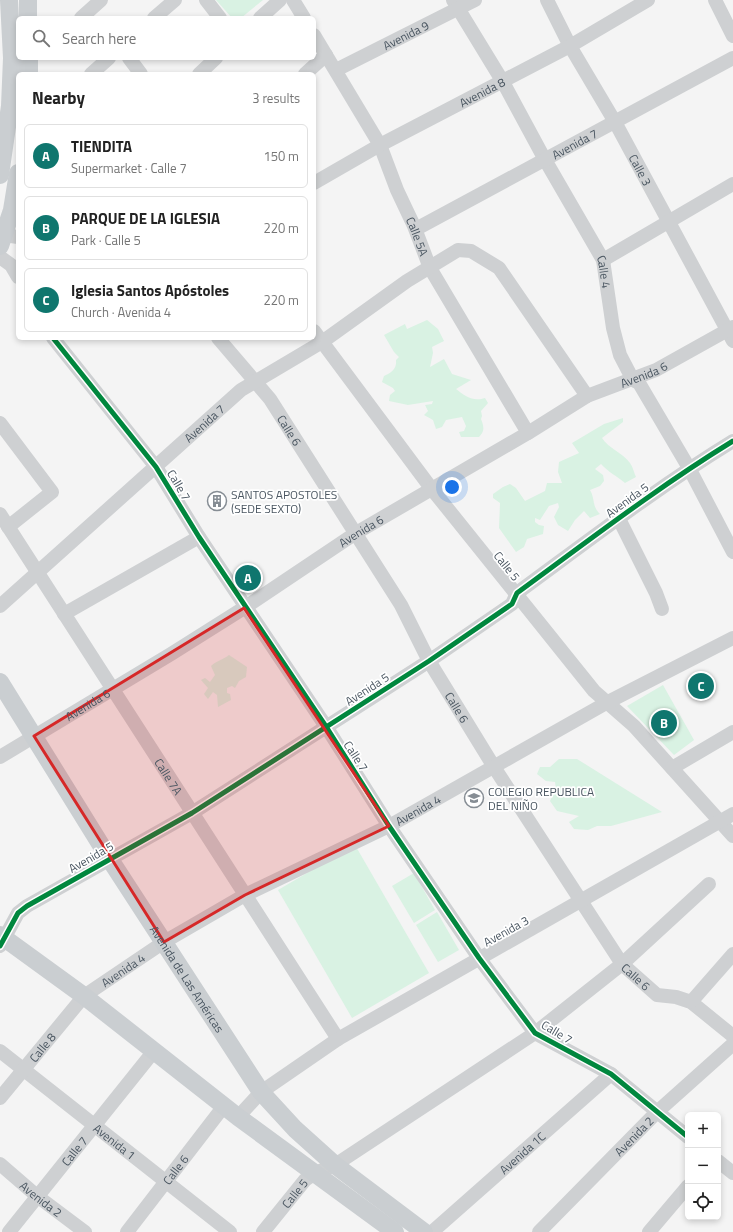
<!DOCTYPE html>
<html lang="en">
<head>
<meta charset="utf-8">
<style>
  body { margin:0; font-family:"Titillium Web",sans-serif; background:#f6f6f6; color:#222 }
  .controls { position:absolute; right:12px; bottom:12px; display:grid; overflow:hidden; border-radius:6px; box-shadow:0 2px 6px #0003 }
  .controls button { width:36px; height:36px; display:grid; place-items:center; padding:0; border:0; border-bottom:1px solid #e0e0e0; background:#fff; color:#222; font:20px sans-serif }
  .you { position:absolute; left:452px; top:487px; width:14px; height:14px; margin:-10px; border:3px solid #fff; border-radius:50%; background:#1a73e8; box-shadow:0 0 0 6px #1a73e833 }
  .badge { display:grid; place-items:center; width:26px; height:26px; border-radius:50%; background:#0f766e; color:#fff; font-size:13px; font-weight:700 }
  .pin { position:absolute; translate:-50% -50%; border:2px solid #fff; box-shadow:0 1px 4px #0006 }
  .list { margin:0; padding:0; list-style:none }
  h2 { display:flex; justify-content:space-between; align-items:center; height:52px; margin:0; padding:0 16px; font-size:17px }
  h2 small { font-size:13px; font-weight:400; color:#767676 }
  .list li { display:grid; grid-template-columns:26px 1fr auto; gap:12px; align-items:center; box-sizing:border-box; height:64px; margin:0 8px 8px; padding:0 8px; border:1px solid #e0e0e0; border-radius:6px }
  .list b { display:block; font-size:15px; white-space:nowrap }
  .list p { margin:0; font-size:13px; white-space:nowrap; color:#767676 }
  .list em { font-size:13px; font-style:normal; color:#767676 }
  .icon { flex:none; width:22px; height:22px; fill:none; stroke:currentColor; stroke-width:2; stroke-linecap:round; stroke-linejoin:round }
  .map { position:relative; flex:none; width:733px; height:1232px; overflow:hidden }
  .search { position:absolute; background:#fff; box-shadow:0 2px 6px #0003; left:16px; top:16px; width:300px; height:44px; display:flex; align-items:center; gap:10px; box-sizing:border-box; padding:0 14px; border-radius:6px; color:#767676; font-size:15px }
  .panel { position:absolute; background:#fff; box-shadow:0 2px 6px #0003; left:16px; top:72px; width:300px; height:268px; border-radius:6px }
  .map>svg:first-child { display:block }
  .green { fill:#d9f2e3 }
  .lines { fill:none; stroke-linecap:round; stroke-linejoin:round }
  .minor { stroke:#ced0d2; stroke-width:14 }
  .major { stroke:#caced1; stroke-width:18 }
  .cycleway-casing { stroke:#fff; stroke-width:8 }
  .cycleway { stroke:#00873e; stroke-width:5 }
  .marked { fill:#d62828; fill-opacity:0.2; stroke:#d62828; stroke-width:3; stroke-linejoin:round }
  .labels { text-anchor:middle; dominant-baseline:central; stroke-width:3.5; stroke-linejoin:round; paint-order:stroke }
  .street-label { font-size:12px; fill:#4a5661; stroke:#fff }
  .poi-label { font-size:12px; fill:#4a5661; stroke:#fff; text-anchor:start }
</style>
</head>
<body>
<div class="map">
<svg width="733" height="1232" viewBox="0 0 733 1232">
  <rect width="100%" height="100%" fill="#f4f4f4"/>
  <g class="green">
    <path d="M216,0H263L241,18H232Z"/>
    <path d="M427,320L438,329L444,341L432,347L433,353L430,367L444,359L452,374L471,380L456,389C465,396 473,402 485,398L488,403L481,411L482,416L481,419C484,427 485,431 479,437H461L459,432L464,431L466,426L462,417L446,420L442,427L436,429L433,420L424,415L428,411L425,405L432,404L433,401L408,405L389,401L390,395L395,391L393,388L382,382L384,376C391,373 397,369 396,360L399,357L394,352L384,335L405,324L407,329Z"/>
    <path d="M623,418V422L602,438C609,449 622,452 630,463C633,467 634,473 636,477L625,483C617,476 608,472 601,464L595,469L603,475L604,481L600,486L590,490C595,498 592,507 600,514L590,518L584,511L575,520L568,531L558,525L554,517L559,507L558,503L549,506L540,520L535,518V522L539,525L544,526L543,534L527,539L524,547L516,552L499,528L500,503L493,498V494L503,487L510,484L516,488L525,501L545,491L547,483H562L558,472L559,462L579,453L572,443L604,424Z"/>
    <path d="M229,655L247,667L246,677L239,681L235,688L232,686L227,688V693L230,694L231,700L218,707L217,695L213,692L208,699L204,694L208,688L201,680L205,678L210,682L215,675L211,666C216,661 224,659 229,655Z"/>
    <path d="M663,685L694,740L674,755L627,706Z"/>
    <path d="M559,759H577L662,812L611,826H597L588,830L574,829L569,822L579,816L557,811L550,801L556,789L555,782L546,781L537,774L540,767H550Z"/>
    <path d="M355,845L429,973L352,1018L278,890Z"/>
    <path d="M414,873L435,910L414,923L392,886Z"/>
    <path d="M437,912L459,950L438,962L416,925Z"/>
  </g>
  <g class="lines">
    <g class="minor">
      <path d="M206,0L220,18"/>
      <path d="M293,0L304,18"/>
      <path id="s1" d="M453,0L503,82L544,158L603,260L613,328L620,355L633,380L639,383L689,468L733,552"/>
      <path id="s2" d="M547,0L570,46L615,122L733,341"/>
      <path d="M715,0L733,36"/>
      <path d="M81,18L101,0"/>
      <path d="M154,18L175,0"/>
      <path d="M260,18L280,0"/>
      <path id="s3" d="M314,35L380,145L397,190L414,226L430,268L528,433"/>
      <path d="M129,58L141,74"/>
      <path id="s4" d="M336,70L475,0"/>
      <path d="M91,74L109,58"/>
      <path d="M199,74L216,58"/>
      <path d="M305,74L326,55"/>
      <path id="s5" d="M314,183L380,145L570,46L648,0"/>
      <path id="s6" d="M416,229L733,58"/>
      <path d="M4,235L18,237"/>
      <path d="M0,257L11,265L18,277"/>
      <path d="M603,260L733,184"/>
      <path d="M314,331L431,488L594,691L634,726L733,836"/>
      <path d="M53,338L156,467L199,537L327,728L389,826L479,958L535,1033L611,1074L688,1137"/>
      <path id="s7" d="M218,338L270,399L401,605L429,661L494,767L622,964L657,995L676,997L691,1002L733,1036"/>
      <path d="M0,423L52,492L8,527"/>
      <path id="s8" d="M0,514L338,1039"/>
      <path d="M619,519L656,593L662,609"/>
      <path id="s9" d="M0,606L241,390L322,342L407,281L458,250L471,251L499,268L587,396"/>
      <path d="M64,614L199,537"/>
      <path id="s10" d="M0,757L171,654L244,608L356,533L528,433L587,396L656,370L733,327"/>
      <path d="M672,768L733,732"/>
      <path d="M0,946L18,913L27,906L192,813L429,661L512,604L517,593C588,541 658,487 733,441"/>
      <path d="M691,1002L733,954"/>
      <path id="s11" d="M0,1051L230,1232"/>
      <path id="s12" d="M0,1098L84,996L164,942L245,895L389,826L608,702L733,638"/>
      <path d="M238,1117L261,1092L338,1039L733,814"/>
      <path d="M718,1161L733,1173"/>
      <path id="s13" d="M0,1164L37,1196L85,1232"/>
      <path id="s14" d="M9,1232L154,1051"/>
      <path id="s15" d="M127,1232L224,1106"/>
      <path id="s16" d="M263,1232L305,1180L315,1173L335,1165L535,1033L622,964L709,884"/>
      <path id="s17" d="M432,1232L611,1074"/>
      <path id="s18" d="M539,1232L657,1112L733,1044"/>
      <path d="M649,1232L688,1186"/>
    </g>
    <g class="major">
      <path d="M28,0V18"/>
      <path d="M29,74V58"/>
      <path d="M0,175L10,106L12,58L9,0"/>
      <path d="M0,246L12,210L18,173"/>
      <path id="s19" d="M0,682L109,858L261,1092L295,1129L335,1165L424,1232"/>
      <path d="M0,935L84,996L238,1117L395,1232"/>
    </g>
    <defs>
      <g id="cycleway">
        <path d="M53,338L156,467L199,537L327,728L389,826L479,958L535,1033L611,1074L688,1137"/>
        <path d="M0,946L18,913L27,906L192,813L429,661L512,604L517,593C588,541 658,487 733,441"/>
      </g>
    </defs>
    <use href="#cycleway" class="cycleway-casing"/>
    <use href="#cycleway" class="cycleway"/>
  </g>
  <path class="marked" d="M244,608L389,826L245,895L164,942L34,736Z"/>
  <defs>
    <symbol id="building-ring" viewBox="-11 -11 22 22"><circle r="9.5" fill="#fff" stroke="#868d94" stroke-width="1.5"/><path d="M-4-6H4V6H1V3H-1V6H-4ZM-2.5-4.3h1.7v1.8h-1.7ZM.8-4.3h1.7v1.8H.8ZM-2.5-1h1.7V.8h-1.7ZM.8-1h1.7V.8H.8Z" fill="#868d94"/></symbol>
    <symbol id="school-ring" viewBox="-11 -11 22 22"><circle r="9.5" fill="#fff" stroke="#868d94" stroke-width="1.5"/><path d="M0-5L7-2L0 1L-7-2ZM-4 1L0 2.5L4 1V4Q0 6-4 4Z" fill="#868d94"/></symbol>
  </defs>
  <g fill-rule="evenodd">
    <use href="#building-ring" x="206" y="490" width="22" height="22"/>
    <use href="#school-ring" x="463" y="787" width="22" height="22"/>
  </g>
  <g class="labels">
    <g class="street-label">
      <text stroke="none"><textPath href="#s4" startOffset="78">Avenida 9</textPath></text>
      <text stroke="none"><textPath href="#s5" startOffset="191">Avenida 8</textPath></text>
      <text stroke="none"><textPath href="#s6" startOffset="180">Avenida 7</textPath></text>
      <text stroke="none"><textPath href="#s2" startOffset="194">Calle 3</textPath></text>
      <text stroke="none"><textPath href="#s3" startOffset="227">Calle 5A</textPath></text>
      <text stroke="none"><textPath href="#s1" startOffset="312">Calle 4</textPath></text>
      <text stroke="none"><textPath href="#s10" startOffset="750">Avenida 6</textPath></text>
      <text stroke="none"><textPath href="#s9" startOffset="274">Avenida 7</textPath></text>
      <text stroke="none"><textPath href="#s7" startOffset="117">Calle 6</textPath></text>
      <text transform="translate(179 485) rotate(59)">Calle 7</text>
      <text transform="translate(627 500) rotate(-36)">Avenida 5</text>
      <text stroke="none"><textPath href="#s10" startOffset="426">Avenida 6</textPath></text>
      <text transform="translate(507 566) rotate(51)">Calle 5</text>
      <text transform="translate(367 689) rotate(-33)">Avenida 5</text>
      <text stroke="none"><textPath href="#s10" startOffset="102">Avenida 6</textPath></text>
      <text stroke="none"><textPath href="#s7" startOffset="441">Calle 6</textPath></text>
      <text transform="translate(356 756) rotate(57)">Calle 7</text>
      <text stroke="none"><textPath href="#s8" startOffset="312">Calle 7A</textPath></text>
      <text stroke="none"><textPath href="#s12" startOffset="515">Avenida 4</textPath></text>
      <text transform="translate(91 857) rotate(-30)">Avenida 5</text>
      <text transform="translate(506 931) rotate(-29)">Avenida 3</text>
      <text stroke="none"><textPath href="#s12" startOffset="179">Avenida 4</textPath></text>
      <text stroke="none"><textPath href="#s7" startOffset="765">Calle 6</textPath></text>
      <text stroke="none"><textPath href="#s19" startOffset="351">Avenida de Las Américas</textPath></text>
      <text transform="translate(557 1032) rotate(31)">Calle 7</text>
      <text stroke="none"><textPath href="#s12" startOffset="66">Calle 8</textPath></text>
      <text stroke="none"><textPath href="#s18" startOffset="135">Avenida 2</textPath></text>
      <text stroke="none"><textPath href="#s11" startOffset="146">Avenida 1</textPath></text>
      <text stroke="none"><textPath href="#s14" startOffset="104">Calle 7</textPath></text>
      <text stroke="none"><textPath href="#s17" startOffset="120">Avenida 1C</textPath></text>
      <text stroke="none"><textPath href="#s15" startOffset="79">Calle 6</textPath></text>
      <text stroke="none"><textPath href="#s16" startOffset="50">Calle 5</textPath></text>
      <text stroke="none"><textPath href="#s13" startOffset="54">Avenida 2</textPath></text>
    </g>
    <g class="poi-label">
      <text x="231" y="494">SANTOS APOSTOLES<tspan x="231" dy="14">(SEDE SEXTO)</tspan></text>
      <text x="488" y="791">COLEGIO REPUBLICA<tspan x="488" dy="14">DEL NIÑO</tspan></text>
    </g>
  </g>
</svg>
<div class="controls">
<button>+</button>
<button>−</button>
<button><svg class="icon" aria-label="locate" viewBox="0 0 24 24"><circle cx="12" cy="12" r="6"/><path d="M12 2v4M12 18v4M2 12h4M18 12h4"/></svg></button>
</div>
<div class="you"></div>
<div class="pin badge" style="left:248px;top:578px">A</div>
<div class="pin badge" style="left:664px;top:723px">B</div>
<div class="pin badge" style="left:701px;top:686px">C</div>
<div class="search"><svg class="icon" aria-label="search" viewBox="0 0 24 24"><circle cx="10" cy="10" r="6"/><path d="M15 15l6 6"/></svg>Search here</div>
<section class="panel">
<h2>Nearby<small>3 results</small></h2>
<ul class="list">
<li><span class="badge">A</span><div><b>TIENDITA</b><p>Supermarket · Calle 7</p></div><em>150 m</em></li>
<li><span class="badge">B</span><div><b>PARQUE DE LA IGLESIA</b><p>Park · Calle 5</p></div><em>220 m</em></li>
<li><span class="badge">C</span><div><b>Iglesia Santos Apóstoles</b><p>Church · Avenida 4</p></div><em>220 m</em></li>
</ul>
</section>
</div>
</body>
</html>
